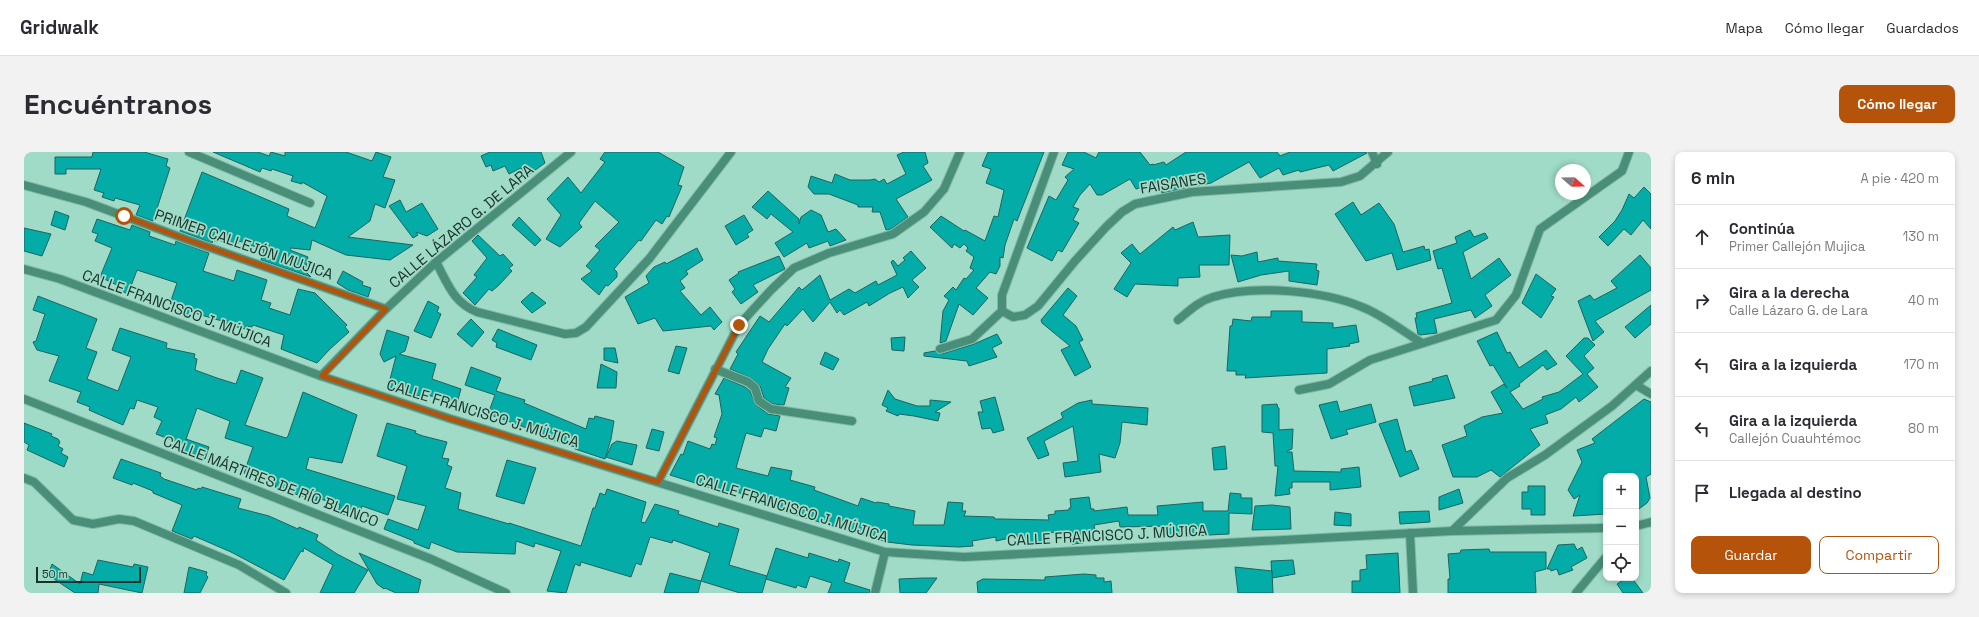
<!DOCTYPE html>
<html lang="es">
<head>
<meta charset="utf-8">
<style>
  body { margin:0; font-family:"Space Grotesk",sans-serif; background:#f2f2f3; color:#2b2b33 }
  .controls { position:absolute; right:12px; bottom:12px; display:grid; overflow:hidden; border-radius:8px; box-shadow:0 2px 6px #0003 }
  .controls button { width:36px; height:36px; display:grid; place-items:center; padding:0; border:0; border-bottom:1px solid #e1e1e2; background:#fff; color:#2b2b33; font:20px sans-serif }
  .compass { position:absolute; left:1531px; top:12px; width:36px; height:36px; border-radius:50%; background:#fff; box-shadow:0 2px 6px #0003; rotate:110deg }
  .scale { position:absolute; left:12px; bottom:10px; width:105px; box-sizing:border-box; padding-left:4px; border:2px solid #19312a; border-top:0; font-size:11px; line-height:14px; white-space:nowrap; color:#19312a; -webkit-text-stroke:3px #9fdbc6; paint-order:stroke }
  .stop { position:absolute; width:12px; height:12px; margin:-9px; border:3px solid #b45309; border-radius:50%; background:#fff }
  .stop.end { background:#b45309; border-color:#fff; box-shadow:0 1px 4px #0008 }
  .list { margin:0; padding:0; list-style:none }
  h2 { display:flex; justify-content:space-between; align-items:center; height:52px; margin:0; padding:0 16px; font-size:17px }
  h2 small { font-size:13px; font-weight:400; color:#7c7c81 }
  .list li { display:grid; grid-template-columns:26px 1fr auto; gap:12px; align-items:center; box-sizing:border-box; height:64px; padding:0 16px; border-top:1px solid #e1e1e2 }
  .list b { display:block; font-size:15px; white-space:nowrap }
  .list p { margin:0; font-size:13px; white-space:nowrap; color:#7c7c81 }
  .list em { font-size:13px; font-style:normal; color:#7c7c81 }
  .actions { display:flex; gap:8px; padding:12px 16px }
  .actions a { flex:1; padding:9px 0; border:1px solid #b45309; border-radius:8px; text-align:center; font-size:14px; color:#b45309 }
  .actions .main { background:#b45309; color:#fff }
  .icon { flex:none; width:22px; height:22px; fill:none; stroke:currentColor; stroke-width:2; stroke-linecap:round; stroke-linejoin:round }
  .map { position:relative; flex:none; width:1627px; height:441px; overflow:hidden; border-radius:8px }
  header { display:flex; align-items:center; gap:24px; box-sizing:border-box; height:56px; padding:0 20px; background:#fff; border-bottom:1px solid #e1e1e2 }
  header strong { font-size:19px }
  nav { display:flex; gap:22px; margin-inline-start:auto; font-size:14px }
  .intro { display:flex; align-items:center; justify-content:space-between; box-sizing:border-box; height:96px; padding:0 24px }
  h1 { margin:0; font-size:28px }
  .button { padding:10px 18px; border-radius:8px; background:#b45309; color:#fff; font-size:14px; font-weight:700 }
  main { display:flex; gap:24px; padding:0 24px }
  aside { flex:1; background:#fff; border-radius:8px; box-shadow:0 2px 6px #0003 }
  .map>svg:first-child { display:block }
  .building { fill:#04aca7; stroke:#1e6360 }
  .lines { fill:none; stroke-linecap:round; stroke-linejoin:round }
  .minor-casing { stroke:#84b9a7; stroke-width:10 }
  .tertiary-casing { stroke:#84b9a7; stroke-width:10 }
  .minor { stroke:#488e79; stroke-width:8 }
  .tertiary { stroke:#488e79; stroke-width:8 }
  .route { stroke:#b45309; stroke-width:5 }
  .labels { text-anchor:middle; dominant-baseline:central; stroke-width:3.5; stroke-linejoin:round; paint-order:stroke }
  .street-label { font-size:15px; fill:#19312a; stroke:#9fdbc6 }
</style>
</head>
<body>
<header>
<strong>Gridwalk</strong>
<nav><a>Mapa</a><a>Cómo llegar</a><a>Guardados</a></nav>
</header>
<div class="intro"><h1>Encuéntranos</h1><a class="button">Cómo llegar</a></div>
<main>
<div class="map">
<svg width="1627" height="441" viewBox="0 0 1627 441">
  <rect width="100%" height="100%" fill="#9fdbc6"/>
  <g class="building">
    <path d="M69,0H120L144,7L142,14L146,16L129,69L112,63L116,53L91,46L90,49L78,45L80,41L70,38L77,17H42V22H31V5H68Z"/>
    <path d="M189,0H234L245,4L247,0L261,4V0H322L348,9L352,0L367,5L359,25L371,28L361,56L351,52L346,69L324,85L389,93L366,108L322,103L288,88L286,98L267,96L266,98L284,105L281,119L287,125L237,108L240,98L224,92L215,89L212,96L193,87V90L189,88L188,91L156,79L178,20L265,57L263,64L291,76L295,66L303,44L278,30V32L267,29L269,24L248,17L247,19L238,16L236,20Z"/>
    <path d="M466,0H517L521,11L503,24L497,16L485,22L481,14L469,19L467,13L462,15L457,4Z"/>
    <path d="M581,0H634L660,15L654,33L658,34L645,65L643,64L638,72L632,68L617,89L615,88L590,117L593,120V125L584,134L582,133L575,143L557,127L568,119L562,114L576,98L571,94L595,70L571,49L555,71L558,75L536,95L522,87L537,63L523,47L544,25L557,41L581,10L576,7Z"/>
    <path d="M880,0H901L904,11L899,14L908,28L872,47L884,65L867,77L862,78L856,60H848L849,55H834V53L805,42H790L784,35L787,24L808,31L811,22L826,28H846L851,27L855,30L860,27L863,32L882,22L873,3Z"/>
    <path d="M964,0H1020L993,69L990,67L981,93L979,106L976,105V114L972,122L966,120L952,136L964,146L949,163L935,152L922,189L916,191L919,159L925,148L920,144L929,135L932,138L940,126L942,127L950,118L946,116L950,105L942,99L944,96L940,92L936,96L930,92L928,96L906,75L917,64L940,79L941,78L961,89L970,64L974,65L980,38L962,31L967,17L958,14Z"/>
    <path d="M1044,0H1060L1072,6L1075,0H1116L1126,13L1129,12V13L1140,10L1142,13L1162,0H1253L1256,4L1266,0H1343V1L1309,19L1305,13L1276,20L1275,18L1259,23L1255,16L1236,26L1225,10L1187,31L1138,41L1134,30L1112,37L1106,27L1078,43H1073L1066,32L1056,43L1049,55L1055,57L1049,68L1055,71L1038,100L1034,98L1028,109L1003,96L1025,44L1032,48L1044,28L1041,25L1050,17L1038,13Z"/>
    <path d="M1620,35L1627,42V77L1619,68L1607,83L1600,77L1584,94L1575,85L1591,69L1598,58L1605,42L1610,46Z"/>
    <path d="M744,39L775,67V72L777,65L787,58L797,63L804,80L812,77L822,88L806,94L804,89L785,96L783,91L760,105L751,91L769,80L747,62L743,67L728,55Z"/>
    <path d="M376,48L382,60L398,51L414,77L403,84L392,80L394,83L389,86L365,54Z"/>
    <path d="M1329,50L1337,63L1355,51L1370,72L1379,100L1400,94L1401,98L1405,97L1407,108L1373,118L1368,101L1342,109L1311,62Z"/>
    <path d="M31,59L45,64L41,78L27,73Z"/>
    <path d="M720,63L729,78L723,82L725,85L712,93L701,74Z"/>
    <path d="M495,65L517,88L511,94L488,73Z"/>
    <path d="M73,67L106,78L108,73L126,80L125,84L151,93L152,89L185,101L179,119L210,129L213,118L243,128L237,148L247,151L245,156L266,163L274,137L291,141L323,173L321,175L325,180L306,197L293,211L257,197L260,183L229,173L228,175L222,174L221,177L209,174L207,179L196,176L198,169L167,160L166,165L144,157L153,131L113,118L104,142L93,137L95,134L76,125L88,96L71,89L74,82L68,80Z"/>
    <path d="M1169,70L1174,85L1206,83L1205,113H1175L1176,125L1154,126V134L1111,132L1103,145L1090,137L1107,111L1097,101L1108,92L1116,102L1149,75L1151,78Z"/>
    <path d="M0,76L27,82L18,104L0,99Z"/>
    <path d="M1446,78L1450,85L1461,81L1464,86L1439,100L1447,127L1475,106L1487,123L1461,143L1468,154L1451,166L1447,158L1410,167L1413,181L1396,183L1394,182L1391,166H1393L1392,161L1428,151L1418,116L1414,117L1409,99L1433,91L1431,85Z"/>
    <path d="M454,83L476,104L479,102L489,113L485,116L488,119L475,133L468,139L465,137L451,153L439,141L453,125L450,123L463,106L448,89Z"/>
    <path d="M673,96L679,108L662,119L664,122L656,129L661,136L656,139L677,163L686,155L698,170L690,178L687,174L639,179L631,166L614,172L601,145L625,131L622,124L630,115L641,110L642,112Z"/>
    <path d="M887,99L902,116L888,128L895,135L884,146L879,135L866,141L845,154L843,150L820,163L816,158L813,161L806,150L789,170L779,157L763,174L761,172L744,197L738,210L767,226L761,235L765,236L760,253L749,252L740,246L736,234L727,226L706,217L714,202L712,200L736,164L745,170L775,135L778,138L796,123L806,148L825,137L831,141L852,129L854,133L873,123L867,110L869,108L874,114L881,108L879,106Z"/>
    <path d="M1233,100L1234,110L1254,106V109L1293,112L1292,118L1295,119L1293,133L1265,129V119L1237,123L1214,130L1207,103L1218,104Z"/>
    <path d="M1616,103L1627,116V138L1571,169L1580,180L1569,189L1554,149L1566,143L1570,148L1593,136L1587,129Z"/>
    <path d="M755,104L761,117L729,133L734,140L717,152L708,140L711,137L705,128L715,121L714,120Z"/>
    <path d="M319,119L339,130L338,133L347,136L344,145L324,138L313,131Z"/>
    <path d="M1512,122L1532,137L1527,144L1530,145L1517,166L1498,151Z"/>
    <path d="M1044,136L1053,144L1039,163L1052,174L1059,188L1055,190L1067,215L1051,224L1037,198L1046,194L1018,171L1017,168Z"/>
    <path d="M508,140L522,151L508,161L497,150Z"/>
    <path d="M14,144L73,167L62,196L73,200L63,227L94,239L107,205L88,198L96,176L143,191L142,196L171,202L170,206L173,207L171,218L193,226L212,232L217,218L239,226L221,273L262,286L264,284L279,240L333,263L318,311L285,305L282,317L371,344L364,363L338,354L334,368L314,360L316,353L293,346L292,349L251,335L252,332L220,321L229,295L201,286L206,269L173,256L160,293L132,282L138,269L130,265L134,255L113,248L110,257L106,256L99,273L65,258L66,255L53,250L57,240L25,229L35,204L13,198L9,190L12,189L21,162L9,158Z"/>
    <path d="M404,149L415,155L413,160L417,162L407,186L390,179Z"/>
    <path d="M1627,153V172L1611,186L1601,175Z"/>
    <path d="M1247,159H1278V170L1309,171V176L1332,173L1335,190L1325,192L1326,194L1303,197V221L1221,226L1222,223H1212V219H1203L1206,174H1208L1209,167L1227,169L1228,165H1247Z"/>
    <path d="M447,167L460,180L448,195L433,182Z"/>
    <path d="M474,177L513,193L507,208L472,195L473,191L468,188Z"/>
    <path d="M363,178L385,185L381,199L375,202L412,212L408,227L437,237L433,251L403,243L402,246L364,235L372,204L360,210L356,202Z"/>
    <path d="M1473,180L1483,201L1486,200L1495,216L1522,198L1533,212L1523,218L1519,213L1495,232L1496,234L1486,240L1499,257L1519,247L1518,245L1535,240L1559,222L1542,204L1560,186H1564L1571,193L1560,204L1570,216L1563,222L1574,235L1555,250L1552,245L1537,257L1521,263L1524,271L1506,277L1516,293L1476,325L1467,318L1453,325H1429L1418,293L1443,284L1440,274L1458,265L1479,261L1467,240L1480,232L1483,236L1469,213L1466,214L1453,189Z"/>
    <path d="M973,182L978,191L968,196L973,205L945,214L943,209L900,204V201L911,199L918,202L950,192Z"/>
    <path d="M881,185L880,199L868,198L867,186Z"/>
    <path d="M652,194L663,196L655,222L644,219Z"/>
    <path d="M580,196H591L594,211L580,208Z"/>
    <path d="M801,200L815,207L809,218L796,212Z"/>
    <path d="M577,212L593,220L592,236H573Z"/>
    <path d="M447,215L477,226L472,239L501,248L500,251L562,277L565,266L570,267L571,264L590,269L587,287L581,307L551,297V295L521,286L514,283V280L464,262L471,243L441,233Z"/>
    <path d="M1423,223L1431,246L1390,254L1385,235L1409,229L1408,227Z"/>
    <path d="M700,226L721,235L726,239L732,253L744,262L756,264L752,279L740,276L737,285L722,281L712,316L744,324L747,315L768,319L766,328L791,335L790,338L834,354L837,346L852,351L853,350L865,352V354L891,359L889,373H920L924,350L939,351L938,359H942L940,364L970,365L971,367H977L1025,368L1024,363L1031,362V359L1045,358V356H1047L1046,347L1065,345L1067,357H1070V359L1103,355L1104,363H1134L1133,354L1179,350V359H1204L1206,341L1217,342V346H1228V362L1205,361V382L1144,385L1143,374L1096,375L1095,369L1070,373L1071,378L1057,380L1059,391L1048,392L1047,379L1024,381L1025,391L995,390V384L972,389V385L948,389L949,394L935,395L888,393L863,390L755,358L756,356L738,351L739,347L704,338L703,341L646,323L657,302L659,303L664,289L686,297L688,292L691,293L693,286L690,285L698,262L695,243L691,242Z"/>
    <path d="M864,238L871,247L893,254H906V248L927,250L911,260L916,261L914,269L890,264L875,262L874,264L862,259L864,256L858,253Z"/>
    <path d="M971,245L980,278L969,281L967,276L958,277L954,260H959L956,249Z"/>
    <path d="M1620,247L1627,250V322L1622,325L1626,346L1623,351L1612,359V324H1582V362L1549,364L1556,343L1550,347L1544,338L1558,310L1553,298L1571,291L1568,287Z"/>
    <path d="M1068,248V252L1124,256L1123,273L1098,270L1096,291L1091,306L1075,302L1077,320L1041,325L1039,311L1054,309L1049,274L1020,289L1025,303L1014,307L1003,286L1039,266L1037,261L1054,251Z"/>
    <path d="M1313,249L1316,260L1347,252L1352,270L1322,278L1324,282L1307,287L1295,253Z"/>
    <path d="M1253,252L1254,256H1255V278L1269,277L1268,297L1263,299V300H1268L1270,319L1317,320V317L1335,315L1337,335L1306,338V330H1268V336H1265L1266,342L1251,344L1254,314H1251L1249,281L1238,280V253Z"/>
    <path d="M1373,267L1382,300L1387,298L1395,317L1376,325L1355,272Z"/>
    <path d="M0,271L28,282L27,284L34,287L36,290L34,294L39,297L37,301L44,305L40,315L3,298L5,293L0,290Z"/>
    <path d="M363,271L392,279L391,281L399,284L423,290L418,306L425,307L423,313L428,315L421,336L437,341L434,357L485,372V371L557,394L569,356H571L576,341L581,343L583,337L622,350L617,370L621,371L631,352L655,359L654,362L694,375L695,371L715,377L705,413L743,424L738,441H716L677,429L686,401L649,388L648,391L626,385L617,413L612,411L607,425L557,410L556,414L551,412L542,441L523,439L537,399L511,391L510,395L492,389L491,402L433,400L407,390L405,397L390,391V389L360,377L364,367L394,378L402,354L373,347L383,314L353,304Z"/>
    <path d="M628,277L640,280L635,299L622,296Z"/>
    <path d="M162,287L185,295L181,307L158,298Z"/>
    <path d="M593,289L613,293L608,313L582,305L588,292Z"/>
    <path d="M1201,294L1203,317L1190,318L1188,296Z"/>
    <path d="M97,307L137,321L136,324L140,327L173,338L174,336L177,337L178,335L217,347L214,356L245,364L274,377L275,375L294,383L292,388L313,402L344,418L330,441H296L309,413L280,396L279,400L277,399L260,428L207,400L170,384L168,387L148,379L158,353L129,341V339L109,331L108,333L89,326Z"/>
    <path d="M483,308L512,316L500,352L472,344Z"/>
    <path d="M1504,334H1521V363H1507V357H1498V340H1504Z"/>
    <path d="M1435,337L1439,351L1415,358V345Z"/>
    <path d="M1248,353L1266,355L1267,377L1228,378L1231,354Z"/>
    <path d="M1405,359L1406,370L1376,372L1375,360Z"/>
    <path d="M1311,360L1327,362V374L1310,373Z"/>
    <path d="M1550,392L1553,398L1558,395L1563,406L1547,415L1549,418L1535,423L1533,417L1527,419L1526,417H1523L1534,393Z"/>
    <path d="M752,396L784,406L785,401L814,410L815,407L826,411L820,430L846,438V441H804L808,431L786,424L782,436L773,433L772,436L742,427Z"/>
    <path d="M1465,397L1466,400H1522V417L1511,420L1512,441H1424V427H1426L1424,402L1436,401L1437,398Z"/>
    <path d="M335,401L397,428L394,441H372L361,436L360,437L353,432Z"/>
    <path d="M1374,401L1376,441H1328V429H1336V418L1343,417L1342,403Z"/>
    <path d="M74,408L109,415L110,412L124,415L118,441L75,432L74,441H51L24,423L28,412L56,432L59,420L69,423Z"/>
    <path d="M1269,408L1271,422L1248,426L1247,409Z"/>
    <path d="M165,415L183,420L182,423L184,425L176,441H160Z"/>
    <path d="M1211,415L1248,419L1249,441H1214Z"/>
    <path d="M646,421L677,429L674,441H640Z"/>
    <path d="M1060,422L1072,423V426H1080V430L1087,429L1088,441H954L953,430L959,427L1021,428V425Z"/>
    <path d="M899,426H913L902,441H876L875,427Z"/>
    <path d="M1602,426H1608L1619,441H1599L1593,432Z"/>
  </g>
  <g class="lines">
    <defs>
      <g id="minor">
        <path d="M165,0L286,51"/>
        <path d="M1348,0L1353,12"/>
        <path d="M0,33L62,50L164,88L362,157"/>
        <path d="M412,110C424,132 429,150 453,160L541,182L552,181L562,175L625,107L707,0"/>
        <path d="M978,159L989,165L1001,163L1014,154L1051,109L1082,75L1098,60L1111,52L1168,40L1317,30L1336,24L1364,0"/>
        <path d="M978,159V143L1030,0"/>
        <path d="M1154,168C1165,159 1175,149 1189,145C1230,132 1300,139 1338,155C1357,162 1380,180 1398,191"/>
        <path d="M916,197L948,187L978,159"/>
        <path d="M691,217L724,230L731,236L735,249L747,257L828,269"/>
        <path d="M297,224L362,157L412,110L547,0"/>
        <path d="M1612,233L1627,242"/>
        <path d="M1275,238L1305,232L1346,208L1472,168L1492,143L1516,77L1598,19L1605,0"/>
        <path d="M0,247L407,407L482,441"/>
        <path d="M0,326L10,330L49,368L69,372L95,367L110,369L215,413L262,441"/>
        <path d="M634,330L715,173L747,138L770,116L805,101L869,82L900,60L920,37L936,0"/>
        <path d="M1428,379L1483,326L1521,303L1588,254L1627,219"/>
        <path d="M1386,381L1389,441"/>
        <path d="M851,441L861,400"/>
        <path d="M1552,441L1582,405"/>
      </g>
      <g id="tertiary">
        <path d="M0,117L36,127L297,224L424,266L861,400L940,405L1428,379L1582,376"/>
        <path d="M1612,374L1627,370"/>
      </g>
    </defs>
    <use href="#minor" class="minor-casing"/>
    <use href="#tertiary" class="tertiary-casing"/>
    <use href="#minor" class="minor"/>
    <use href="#tertiary" class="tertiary"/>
  </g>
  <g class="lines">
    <path class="route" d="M100,64L164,88L362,157L298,224L424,266L634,330L715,173"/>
  </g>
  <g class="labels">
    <g class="street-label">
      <text transform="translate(1149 31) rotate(-9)">FAISANES</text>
      <text transform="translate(437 74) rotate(-40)">CALLE LÁZARO G. DE LARA</text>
      <text transform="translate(220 92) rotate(19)">PRIMER CALLEJÓN MUJICA</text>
      <text transform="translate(153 156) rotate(20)">CALLE FRANCISCO J. MÚJICA</text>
      <text transform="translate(459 261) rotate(17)">CALLE FRANCISCO J. MÚJICA</text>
      <text transform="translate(247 329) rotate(21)">CALLE MÁRTIRES DE RÍO BLANCO</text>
      <text transform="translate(768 356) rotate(17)">CALLE FRANCISCO J. MÚJICA</text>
      <text transform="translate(1083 383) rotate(-3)">CALLE FRANCISCO J. MÚJICA</text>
    </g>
  </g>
</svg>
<div class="controls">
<button>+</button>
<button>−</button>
<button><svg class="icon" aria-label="locate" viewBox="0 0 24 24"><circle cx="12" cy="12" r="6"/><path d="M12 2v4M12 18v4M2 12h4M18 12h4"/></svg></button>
</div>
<svg class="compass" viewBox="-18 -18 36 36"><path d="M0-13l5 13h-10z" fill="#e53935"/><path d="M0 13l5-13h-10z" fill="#7c7c81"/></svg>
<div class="scale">50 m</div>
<div class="stop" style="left:100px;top:64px"></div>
<div class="stop end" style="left:715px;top:173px"></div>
</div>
<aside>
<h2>6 min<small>A pie · 420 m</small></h2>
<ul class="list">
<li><svg class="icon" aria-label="ahead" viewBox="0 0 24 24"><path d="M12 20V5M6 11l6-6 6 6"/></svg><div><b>Continúa</b><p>Primer Callejón Mujica</p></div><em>130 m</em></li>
<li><svg class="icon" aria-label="right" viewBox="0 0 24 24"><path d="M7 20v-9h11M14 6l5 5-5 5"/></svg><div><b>Gira a la derecha</b><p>Calle Lázaro G. de Lara</p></div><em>40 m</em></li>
<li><svg class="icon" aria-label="left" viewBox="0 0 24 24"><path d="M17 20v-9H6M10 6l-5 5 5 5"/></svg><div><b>Gira a la izquierda</b></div><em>170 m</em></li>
<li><svg class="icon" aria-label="left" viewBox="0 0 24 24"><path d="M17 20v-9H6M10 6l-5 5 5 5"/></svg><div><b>Gira a la izquierda</b><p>Callejón Cuauhtémoc</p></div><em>80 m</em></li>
<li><svg class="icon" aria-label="arrive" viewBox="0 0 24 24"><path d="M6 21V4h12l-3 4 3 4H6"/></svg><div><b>Llegada al destino</b></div></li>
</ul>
<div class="actions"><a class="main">Guardar</a><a>Compartir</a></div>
</aside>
</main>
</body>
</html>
